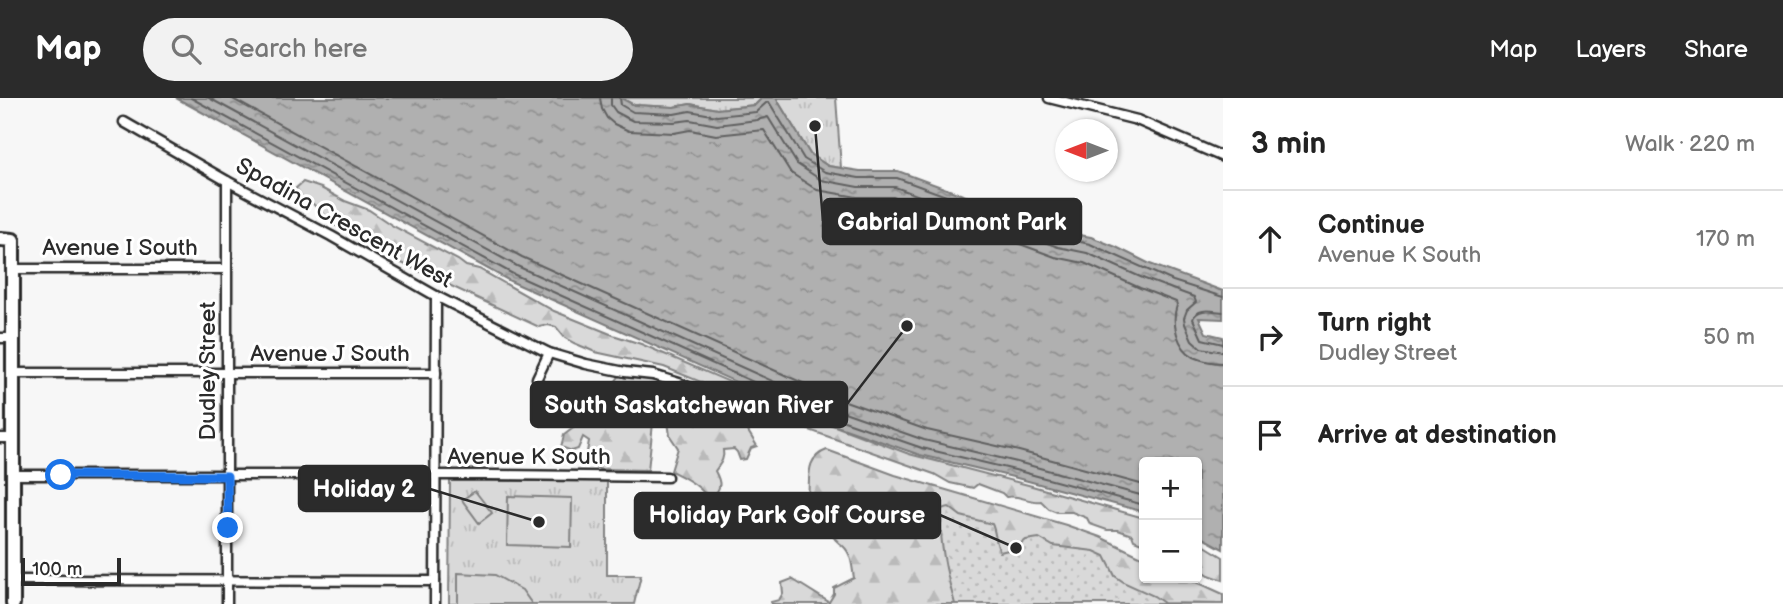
<!DOCTYPE html>
<html lang="en">
<head>
<meta charset="utf-8">
<style>
  body { margin:0; font-family:"Balsamiq Sans",sans-serif; background:#f2f2f2; color:#222 }
  .controls { position:absolute; right:21px; bottom:21px; display:grid; overflow:hidden; border-radius:7px; box-shadow:0 2px 5px #0004 }
  .controls button { width:63px; height:63px; display:grid; place-items:center; padding:0; border:0; border-bottom:2px solid #e0e0e0; background:#fff; color:#222; font:35px sans-serif }
  .compass { position:absolute; left:1055px; top:21px; width:63px; height:63px; border-radius:50%; background:#fff; box-shadow:0 2px 5px #0004; rotate:270deg }
  .scale { position:absolute; left:21px; bottom:18px; width:100px; box-sizing:border-box; padding-left:7px; border:4px solid #2b2b2b; border-top:0; font-size:19px; line-height:24px; white-space:nowrap; color:#2b2b2b; -webkit-text-stroke:5px #fff; paint-order:stroke }
  .stop { position:absolute; width:21px; height:21px; margin:-16px; border:5px solid #1a73e8; border-radius:50%; background:#fff }
  .stop.end { background:#1a73e8; border-color:#fff; box-shadow:0 2px 7px #0008 }
  .list { margin:0; padding:0; list-style:none }
  h2 { display:flex; justify-content:space-between; align-items:center; height:91px; margin:0; padding:0 28px; font-size:30px }
  h2 small { font-size:23px; font-weight:400; color:#767676 }
  .list li { display:grid; grid-template-columns:46px 1fr auto; gap:21px; align-items:center; box-sizing:border-box; height:98px; padding:0 28px; border-top:2px solid #e0e0e0 }
  .list b { display:block; font-size:26px; white-space:nowrap }
  .list p { margin:0; font-size:23px; white-space:nowrap; color:#767676 }
  .list em { font-size:23px; font-style:normal; color:#767676 }
  .icon { flex:none; width:38px; height:38px; fill:none; stroke:currentColor; stroke-width:2; stroke-linecap:round; stroke-linejoin:round }
  .map { position:relative; flex:none; width:1223px; height:506px; overflow:hidden }
  header { display:flex; align-items:center; gap:42px; box-sizing:border-box; height:98px; padding:0 35px; background:#2b2b2b; color:#fff }
  header strong { font-size:33px }
  nav { display:flex; gap:38px; margin-inline-start:auto; font-size:24px }
  .search { width:490px; height:63px; background:#f2f2f2; display:flex; align-items:center; gap:18px; box-sizing:border-box; padding:0 24px; border-radius:38px; color:#767676; font-size:26px }
  main { display:flex }
  aside { flex:1; background:#fff }
  .map>svg:first-child { display:block }
  .grass { fill:url(#grass-dots); stroke:#828282; stroke-width:2 }
  .forest { fill:url(#forest-firs); stroke:#828282; stroke-width:2 }
  .park { fill:url(#park-tufts); stroke:#828282; stroke-width:2 }
  .pitch { fill:#d9d9d9; stroke:#828282; stroke-width:2 }
  .water { fill:url(#water-ripples); stroke:#7b7b7b; stroke-width:2 }
  .lines { fill:none; stroke-linecap:round; stroke-linejoin:round }
  .shore { stroke:#606060; stroke-width:2 }
  .street-casing { stroke:#2b2b2b; stroke-width:13 }
  .secondary-casing { stroke:#2b2b2b; stroke-width:18 }
  .street { stroke:#fff; stroke-width:8 }
  .secondary { stroke:#fff; stroke-width:12 }
  .route { stroke:#1a73e8; stroke-width:9 }
  .labels { text-anchor:middle; dominant-baseline:central; stroke-width:6; stroke-linejoin:round; paint-order:stroke }
  .street-label { font-size:23px; fill:#2b2b2b; stroke:#fff }
  .leader { fill:none; stroke:#2b2b2b; stroke-width:2.5 }
  .callout-dot { fill:#2b2b2b; stroke:#fff; stroke-width:2.5 }
  .callout { fill:#2b2b2b; stroke:#2b2b2b; stroke-width:2.5 }
  .callout-label { font-size:24px; text-anchor:middle; font-weight:bold; fill:#fff }
</style>
</head>
<body>
<header>
<strong>Map</strong>
<div class="search"><svg class="icon" aria-label="search" viewBox="0 0 24 24"><circle cx="10" cy="10" r="6"/><path d="M15 15l6 6"/></svg>Search here</div>
<nav><a>Map</a><a>Layers</a><a>Share</a></nav>
</header>
<main>
<div class="map">
<svg width="1223" height="506" viewBox="0 0 1223 506">
  <defs>
    <pattern id="grass-dots" width="8" height="8" patternUnits="userSpaceOnUse" patternTransform="scale(1.75)"><rect width="8" height="8" fill="#d9d9d9"/><path d="M2 2h.1M6 6h.1" fill="none" stroke="#bababa" stroke-width="1.8" stroke-linecap="round"/></pattern>
    <pattern id="forest-firs" width="22" height="20" patternUnits="userSpaceOnUse" patternTransform="scale(1.75)"><rect width="22" height="20" fill="#d9d9d9"/><path d="M5 1l3.5 6h-7zM16 11l3.5 6h-7z" fill="#bababa"/></pattern>
    <pattern id="park-tufts" width="24" height="20" patternUnits="userSpaceOnUse" patternTransform="scale(1.75)"><rect width="24" height="20" fill="#d9d9d9"/><path d="M3 7l-1-3M5 7V3M7 7l1-3M15 17l-1-3M17 17v-4M19 17l1-3" fill="none" stroke="#bababa"/></pattern>
    <pattern id="water-ripples" width="26" height="14" patternUnits="userSpaceOnUse" patternTransform="scale(1.75)"><rect width="26" height="14" fill="#b0b0b0"/><path d="M2 4q2-2 4 0t4 0M15 11q2-2 4 0t4 0" fill="none" stroke="#8f8f8f"/></pattern>
  </defs>
  <rect width="100%" height="100%" fill="#f7f7f7"/>
  <filter id="ink" filterUnits="userSpaceOnUse"><feTurbulence type="fractalNoise" baseFrequency=".0143" numOctaves="2"/><feDisplacementMap in="SourceGraphic" scale="14" xChannelSelector="R" yChannelSelector="G"/><feConvolveMatrix kernelMatrix="1 2 1 2 8 2 1 2 1" color-interpolation-filters="sRGB"/></filter>
  <g filter="url(#ink)">
    <path class="grass" d="M933,398L1136,464L1144,480L1223,506H932Z"/>
    <g class="forest">
      <path d="M303,84L321,90L345,103L369,112L393,128L458,162L466,168L479,171L554,213L613,237L641,246L811,319L909,356L1032,388L1144,420V446L1134,442L1132,437L1118,432H1107L1090,426L1087,420L1072,414H1057L1049,411L1041,403C1029,405 1019,396 1006,399L1002,395L978,386L973,390L950,385L934,376L798,328L797,324L790,320L664,269L595,254L574,245L565,240L556,229L548,227L539,229L391,160L336,128L312,105L295,94L296,90Z"/>
      <path d="M621,276C660,282 688,292 723,310C732,314 740,317 748,323L746,330L757,348L751,350L746,361L740,362L737,354L734,351L723,352C725,361 720,366 715,373C722,386 721,389 712,401C705,398 704,394 698,389C690,382 681,378 671,373L678,350L670,338L666,309L661,300L652,298L649,310L653,325L648,372L599,371L590,366L587,354L589,343L583,339L578,351L572,353L561,349L564,337L576,328L607,327L613,307L609,292Z"/>
      <path d="M827,352L895,377L1066,427L1100,439L1144,460V480H1188L1223,496V506L1164,505L1154,498L1125,485L1115,478L1105,458L1094,453L1053,448L1039,440L1026,442L1016,450L1000,454C995,444 996,435 992,426L961,418L949,409L941,411C939,444 946,474 955,506H771V504L779,502L783,495L782,485L792,481L829,504L834,496V490L854,480C852,469 852,456 843,448C837,443 835,443 832,436L827,434L822,426L821,417L807,405C812,384 802,361 827,352Z"/>
      <path d="M1197,443L1223,459V482L1209,477L1197,469Z"/>
    </g>
    <g class="park">
      <path d="M622,0H762L755,7L717,11L690,6L674,9L634,7Z"/>
      <path d="M776,0H836L841,70L828,68L810,56Z"/>
      <path d="M450,383H607V477H641L634,506H449Z"/>
    </g>
    <g class="pitch">
      <path d="M475,393L492,415L479,425L462,402Z"/>
      <path d="M508,398L572,400L571,449L507,447Z"/>
      <path d="M458,475L495,477L522,492L532,506H458Z"/>
    </g>
    <path class="water" d="M176,0H621L634,7L674,9L690,6L717,11L755,7L762,0H776L810,56L828,68L860,73H898L1063,134L1091,139L1116,149L1150,166L1223,193V221L1199,220L1206,235L1223,239V451L1197,437V364H1144V414L1013,379L920,357L825,324L510,183Z"/>
    <g class="lines">
      <g class="shore">
        <path d="M191,0L513,176L827,317L922,350L1015,372L1144,407"/>
        <path d="M209,0L517,168L830,309L924,342L1017,364L1144,398"/>
        <path d="M231,0L522,159L834,299L927,332L1019,353L1144,387"/>
        <path d="M600,0L602,11L607,20L614,26L629,33L674,35L690,32L716,37L764,32L791,75L817,92L857,99H893L1055,159L1084,165L1140,190L1176,204L1177,207C1171,224 1177,250 1194,259C1203,263 1214,265 1223,265"/>
        <path d="M611,0V7L616,14L633,23L674,24L690,22L717,27L757,22L768,19L797,66L821,82L858,89H895L1058,149L1087,155L1145,181L1194,199L1196,204L1187,212L1184,220L1185,226L1192,242L1201,250L1223,254"/>
        <path d="M620,0L621,7L633,14L674,16L690,13L717,18L756,14L766,5L769,4L804,61L825,74L859,80H897L1061,140L1090,146L1173,183L1223,199"/>
        <path d="M1223,214C1212,213 1197,209 1193,221L1202,241L1223,246"/>
      </g>
      <defs>
        <g id="street">
          <path d="M1049,0L1137,22L1223,59"/>
          <path d="M124,24L227,83L331,138L436,198L549,255L586,266L625,274L653,277L679,285L750,315L781,325"/>
          <path d="M227,83V506"/>
          <path d="M13,171H227"/>
          <path d="M0,240H13"/>
          <path d="M13,275H436"/>
          <path d="M537,280L549,255"/>
          <path d="M0,340H13"/>
          <path d="M13,377H489L667,379"/>
          <path d="M13,482L435,483"/>
          <path d="M435,506L436,198"/>
        </g>
        <path id="secondary" d="M0,141L13,142V506"/>
      </defs>
      <use href="#street" class="street-casing"/>
      <use href="#secondary" class="secondary-casing"/>
      <use href="#street" class="street"/>
      <use href="#secondary" class="secondary"/>
    </g>
  </g>
  <g class="lines" filter="url(#ink)">
    <path class="route" d="M61,377L227,378L228,430"/>
  </g>
  <g class="labels">
    <g class="street-label">
      <text transform="translate(344 125) rotate(29)">Spadina Crescent West</text>
      <text x="120" y="150">Avenue I South</text>
      <text x="330" y="256">Avenue J South</text>
      <text transform="translate(208 273) rotate(-90)">Dudley Street</text>
      <text x="529" y="359">Avenue K South</text>
    </g>
  </g>
  <path class="leader" d="M815 28L823 123M907 228L847 306M539 424L430 391M1016 450L940 417"/>
  <g class="callout-dot">
    <circle cx="815" cy="28" r="7"/>
    <circle cx="907" cy="228" r="7"/>
    <circle cx="539" cy="424" r="7"/>
    <circle cx="1016" cy="450" r="7"/>
  </g>
  <g class="callout">
    <rect x="823" y="101" width="258" height="45" rx="7"/>
    <rect x="531" y="284" width="316" height="45" rx="7"/>
    <rect x="299" y="368" width="131" height="45" rx="7"/>
    <rect x="635" y="395" width="305" height="45" rx="7"/>
  </g>
  <g class="callout-label">
    <text x="952" y="132">Gabrial Dumont Park</text>
    <text x="689" y="315">South Saskatchewan River</text>
    <text x="364" y="399">Holiday 2</text>
    <text x="787" y="425">Holiday Park Golf Course</text>
  </g>
</svg>
<div class="controls">
<button>+</button>
<button>−</button>
</div>
<svg class="compass" viewBox="-18 -18 36 36"><path d="M0-13l5 13h-10z" fill="#e53935"/><path d="M0 13l5-13h-10z" fill="#767676"/></svg>
<div class="scale">100 m</div>
<div class="stop" style="left:61px;top:377px"></div>
<div class="stop end" style="left:228px;top:430px"></div>
</div>
<aside>
<h2>3 min<small>Walk · 220 m</small></h2>
<ul class="list">
<li><svg class="icon" aria-label="ahead" viewBox="0 0 24 24"><path d="M12 20V5M6 11l6-6 6 6"/></svg><div><b>Continue</b><p>Avenue K South</p></div><em>170 m</em></li>
<li><svg class="icon" aria-label="right" viewBox="0 0 24 24"><path d="M7 20v-9h11M14 6l5 5-5 5"/></svg><div><b>Turn right</b><p>Dudley Street</p></div><em>50 m</em></li>
<li><svg class="icon" aria-label="arrive" viewBox="0 0 24 24"><path d="M6 21V4h12l-3 4 3 4H6"/></svg><div><b>Arrive at destination</b></div></li>
</ul>
</aside>
</main>
</body>
</html>
